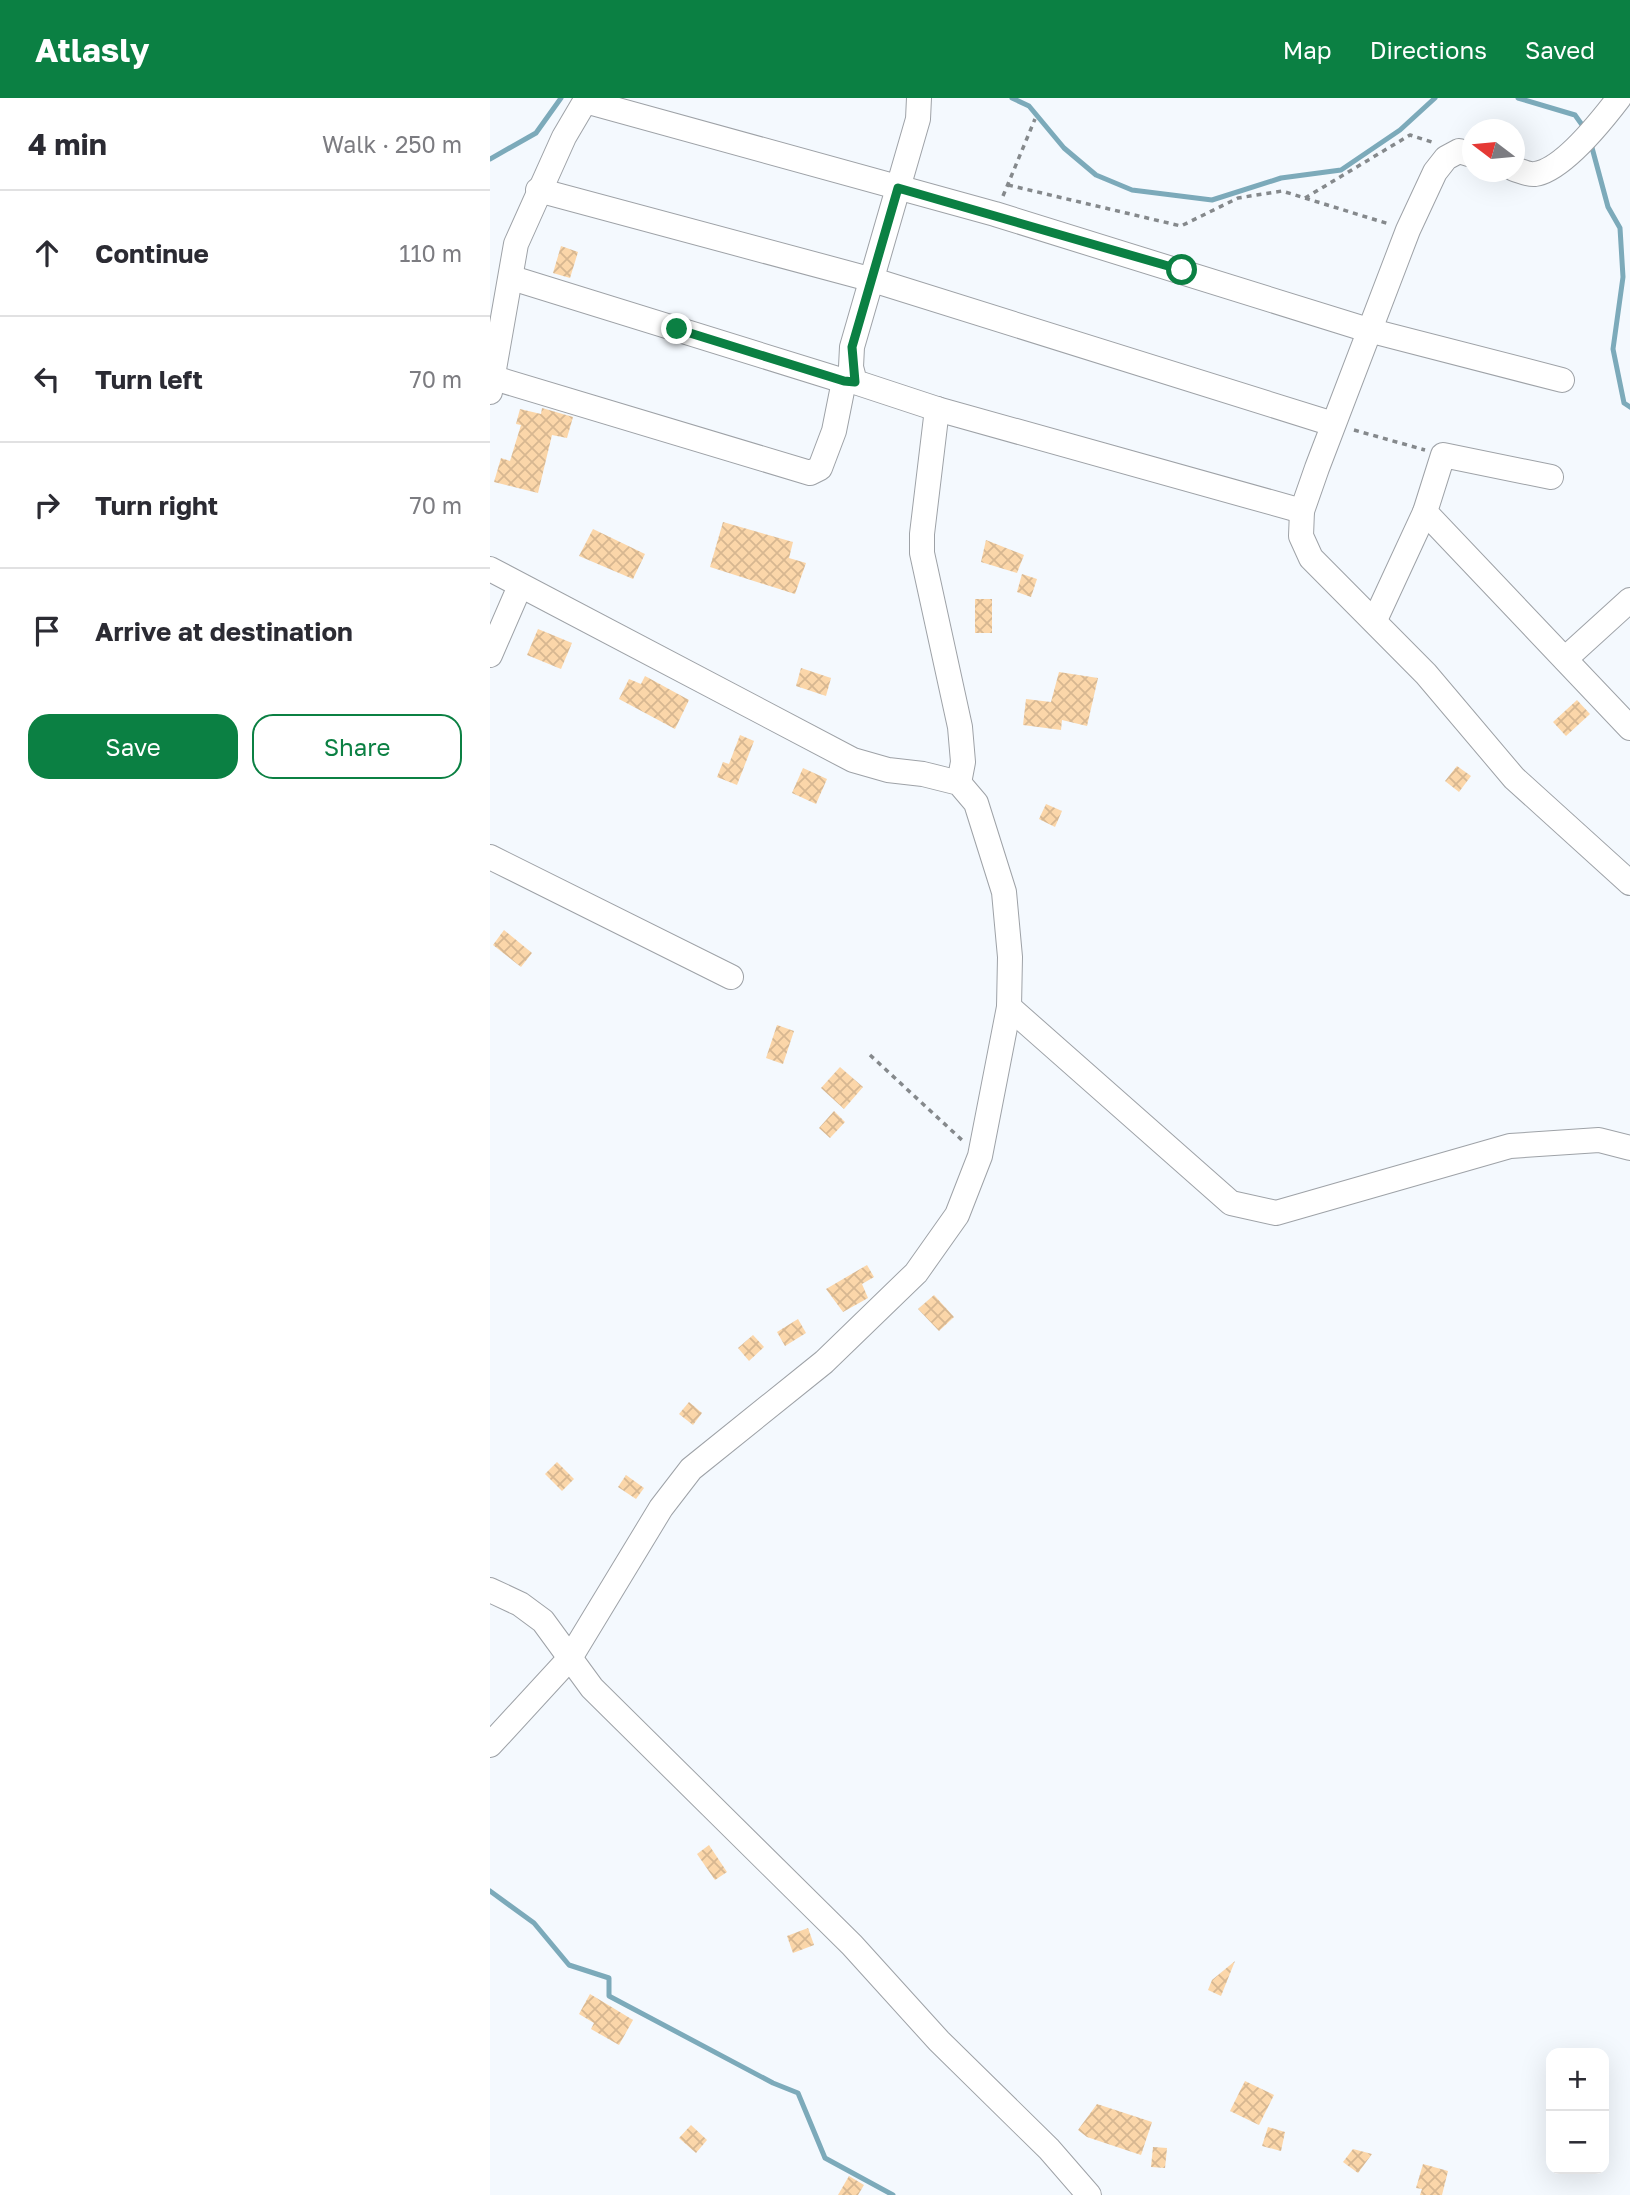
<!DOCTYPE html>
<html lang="en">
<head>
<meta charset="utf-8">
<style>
  body { margin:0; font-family:"Golos Text",sans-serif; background:#f7f7f7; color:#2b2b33 }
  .controls { position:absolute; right:21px; bottom:21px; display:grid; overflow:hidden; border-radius:14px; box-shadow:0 7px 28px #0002 }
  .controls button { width:63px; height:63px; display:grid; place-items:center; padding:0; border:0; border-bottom:2px solid #e1e1e2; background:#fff; color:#2b2b33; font:35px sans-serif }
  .compass { position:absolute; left:972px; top:21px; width:63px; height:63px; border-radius:50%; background:#fff; box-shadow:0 7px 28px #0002; rotate:286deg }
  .stop { position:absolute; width:21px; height:21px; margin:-16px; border:5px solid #0b8043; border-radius:50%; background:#fff }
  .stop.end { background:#0b8043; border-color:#fff; box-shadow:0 2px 7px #0008 }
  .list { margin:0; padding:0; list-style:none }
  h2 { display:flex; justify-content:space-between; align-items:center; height:91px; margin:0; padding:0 28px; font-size:30px }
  h2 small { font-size:23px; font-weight:400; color:#7c7c81 }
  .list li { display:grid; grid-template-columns:46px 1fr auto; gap:21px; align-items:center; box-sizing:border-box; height:126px; padding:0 28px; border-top:2px solid #e1e1e2 }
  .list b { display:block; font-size:26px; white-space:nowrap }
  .list em { font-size:23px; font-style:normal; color:#7c7c81 }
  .actions { display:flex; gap:14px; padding:21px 28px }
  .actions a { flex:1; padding:16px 0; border:2px solid #0b8043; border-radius:21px; text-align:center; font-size:24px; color:#0b8043 }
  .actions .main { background:#0b8043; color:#fff }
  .icon { flex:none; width:38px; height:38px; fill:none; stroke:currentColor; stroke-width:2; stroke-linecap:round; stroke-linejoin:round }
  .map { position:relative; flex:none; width:1140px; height:2097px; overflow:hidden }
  header { display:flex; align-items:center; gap:42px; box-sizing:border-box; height:98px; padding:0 35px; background:#0b8043; color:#fff }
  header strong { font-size:33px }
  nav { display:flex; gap:38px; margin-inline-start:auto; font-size:24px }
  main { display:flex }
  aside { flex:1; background:#fff }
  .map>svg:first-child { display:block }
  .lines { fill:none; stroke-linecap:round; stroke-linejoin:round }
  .stream { stroke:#7caaba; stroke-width:5 }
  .building { fill:url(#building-cross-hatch) }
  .minor-casing { stroke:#9ea2a7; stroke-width:26 }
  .path { stroke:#85898c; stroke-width:3.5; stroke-dasharray:5 5; stroke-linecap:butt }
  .minor { stroke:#fff; stroke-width:24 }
  .route { stroke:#0b8043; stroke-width:9 }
</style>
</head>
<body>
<header>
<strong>Atlasly</strong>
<nav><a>Map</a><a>Directions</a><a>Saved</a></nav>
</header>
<main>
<aside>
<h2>4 min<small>Walk · 250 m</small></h2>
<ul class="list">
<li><svg class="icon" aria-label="ahead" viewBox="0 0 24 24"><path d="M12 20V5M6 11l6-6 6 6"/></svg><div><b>Continue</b></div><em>110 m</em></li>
<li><svg class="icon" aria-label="left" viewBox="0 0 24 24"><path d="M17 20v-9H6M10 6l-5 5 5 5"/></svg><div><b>Turn left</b></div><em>70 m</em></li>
<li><svg class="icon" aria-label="right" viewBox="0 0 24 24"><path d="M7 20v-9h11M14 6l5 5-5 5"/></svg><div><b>Turn right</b></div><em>70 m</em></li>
<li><svg class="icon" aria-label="arrive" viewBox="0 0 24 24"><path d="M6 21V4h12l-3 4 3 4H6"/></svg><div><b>Arrive at destination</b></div></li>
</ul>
<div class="actions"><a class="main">Save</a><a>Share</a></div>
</aside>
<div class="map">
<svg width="1140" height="2097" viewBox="0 0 1140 2097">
  <defs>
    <pattern id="building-cross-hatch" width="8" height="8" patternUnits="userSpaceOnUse" patternTransform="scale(1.75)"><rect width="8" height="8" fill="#fbd6a9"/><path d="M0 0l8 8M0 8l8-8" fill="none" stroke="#d7b791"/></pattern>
  </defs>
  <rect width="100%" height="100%" fill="#f4f9fe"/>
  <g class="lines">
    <g class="stream">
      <path d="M522,0L539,8L574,50L606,77L642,92L722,102L791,80L851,72L910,32L945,0"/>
      <path d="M1028,0L1085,17L1095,31"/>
      <path d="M1101,46L1118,109L1130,130L1133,179L1123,251L1134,305L1140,309"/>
      <path d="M0,61L46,35L71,0"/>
      <path d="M0,1793L44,1825L79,1867L119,1880V1898L283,1985L308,1995L335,2060L403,2097"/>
    </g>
  </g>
  <g class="building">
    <path d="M71,148L88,154L80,180L63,175Z"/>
    <path d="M52,310L83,319L77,340L62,337L48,395L4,384L11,360L20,363L31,327L26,326L30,311L51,316Z"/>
    <path d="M233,424L303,444L299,460L316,465L305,496L220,469Z"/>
    <path d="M103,431L155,456L143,481L89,458Z"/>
    <path d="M496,442L534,457L527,475L491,464Z"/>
    <path d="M532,476L547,481L541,499L527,494Z"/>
    <rect x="485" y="501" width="17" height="34"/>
    <path d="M48,531L82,545L71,571L37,557Z"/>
    <path d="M311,570L341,580L336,598L306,588Z"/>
    <path d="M569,574L608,580L597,628L572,622L571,632L533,627L536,601L561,604Z"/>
    <path d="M155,578L199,602L185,631L129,601L139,581L151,586Z"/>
    <path d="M1087,602L1100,616L1076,638L1063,624Z"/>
    <path d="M250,637L264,643L247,687L227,679L233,664L239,666Z"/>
    <path d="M967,668L981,678L969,694L955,683Z"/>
    <path d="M313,670L337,681L326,706L302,695Z"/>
    <path d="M556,706L572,713L565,729L549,721Z"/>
    <path d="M14,832L42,855L31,869L3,847Z"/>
    <path d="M287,927L304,933L293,966L276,960Z"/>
    <path d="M350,969L373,989L354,1011L331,990Z"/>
    <path d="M344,1013L355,1024L340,1040L329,1030Z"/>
    <path d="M377,1167L384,1179L372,1186L378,1200L353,1214L336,1191Z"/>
    <path d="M444,1197L464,1219L449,1233L428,1211Z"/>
    <path d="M308,1221L316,1235L295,1248L287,1234Z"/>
    <path d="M263,1237L274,1249L259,1263L248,1250Z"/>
    <path d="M199,1304L212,1315L203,1327L189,1316Z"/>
    <path d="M67,1364L84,1381L72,1393L55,1376Z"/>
    <path d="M136,1377L154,1390L146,1401L128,1389Z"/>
    <path d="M219,1747L237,1774L225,1782L207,1756Z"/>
    <path d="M318,1830L324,1847L303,1855L297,1838Z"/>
    <path d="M745,1863L731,1898L718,1892L722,1882Z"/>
    <path d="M100,1896L143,1922L129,1947L101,1931L104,1925L89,1916Z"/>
    <path d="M755,1983L784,1997L769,2027L740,2013Z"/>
    <path d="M607,2006L662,2024L651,2057L597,2039L588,2032Z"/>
    <path d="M201,2027L217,2042L206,2055L189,2040Z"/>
    <path d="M778,2029L795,2034L791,2053L772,2048Z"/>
    <path d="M663,2049L677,2050L675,2070L661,2069Z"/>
    <path d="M863,2051L882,2056L868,2075L853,2064Z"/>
    <path d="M933,2066L958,2073L952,2097H930L932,2091L926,2090Z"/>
    <path d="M359,2078L374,2087L368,2097H348Z"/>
  </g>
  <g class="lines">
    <defs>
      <g id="minor">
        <path d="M429,0L428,21L362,249L361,269L365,284L447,311L812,413"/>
        <path d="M95,3L505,116L878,232L1072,282"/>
        <path d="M982,57L969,53L956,60L945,74L918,132L827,370L812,413L811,438L821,460L936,576L1024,680L1140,785"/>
        <path d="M1024,71C1031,73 1039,77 1045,76C1073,72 1113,21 1129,0"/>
        <path d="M48,92L383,182L843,326"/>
        <path d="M22,180L354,283L365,284"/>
        <path d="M4,280L320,375L330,370L344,333L354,283"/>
        <path d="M0,294L26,146L74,39L97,0"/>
        <path d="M447,311L432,436V455L470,629L473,664L469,685"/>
        <path d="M1061,379L953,357L935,414L1140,630"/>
        <path d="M0,471L363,662L398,672L433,676L469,685L486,705L514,794L520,859L519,909L490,1058L467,1117L426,1175L334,1264L201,1371L171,1410L80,1560L0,1647"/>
        <path d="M885,522L935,414"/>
        <path d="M0,557L30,488"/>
        <path d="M1075,561L1140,502"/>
        <path d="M0,759L241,879"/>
        <path d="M519,909L741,1105L786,1115L1020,1048L1109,1042L1140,1050"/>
        <path d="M0,1492L30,1506L53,1523L102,1590L362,1847L449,1943L559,2051L599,2097"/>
      </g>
    </defs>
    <use href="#minor" class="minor-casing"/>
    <g class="path">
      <path d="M518,87L691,128L748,100L792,93L899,126"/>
      <path d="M513,98L545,21"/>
      <path d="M815,100L920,37L945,45"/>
      <path d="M864,332L935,352"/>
      <path d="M380,957L473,1043"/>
    </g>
    <use href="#minor" class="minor"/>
  </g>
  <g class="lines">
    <path class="route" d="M187,231L354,283L365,284L362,249L408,90L692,172"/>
  </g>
</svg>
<div class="controls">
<button>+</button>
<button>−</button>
</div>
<svg class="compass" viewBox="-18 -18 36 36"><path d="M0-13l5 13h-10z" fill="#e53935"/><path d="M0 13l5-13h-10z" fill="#7c7c81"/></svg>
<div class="stop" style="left:692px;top:172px"></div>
<div class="stop end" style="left:187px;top:231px"></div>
</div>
</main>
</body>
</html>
